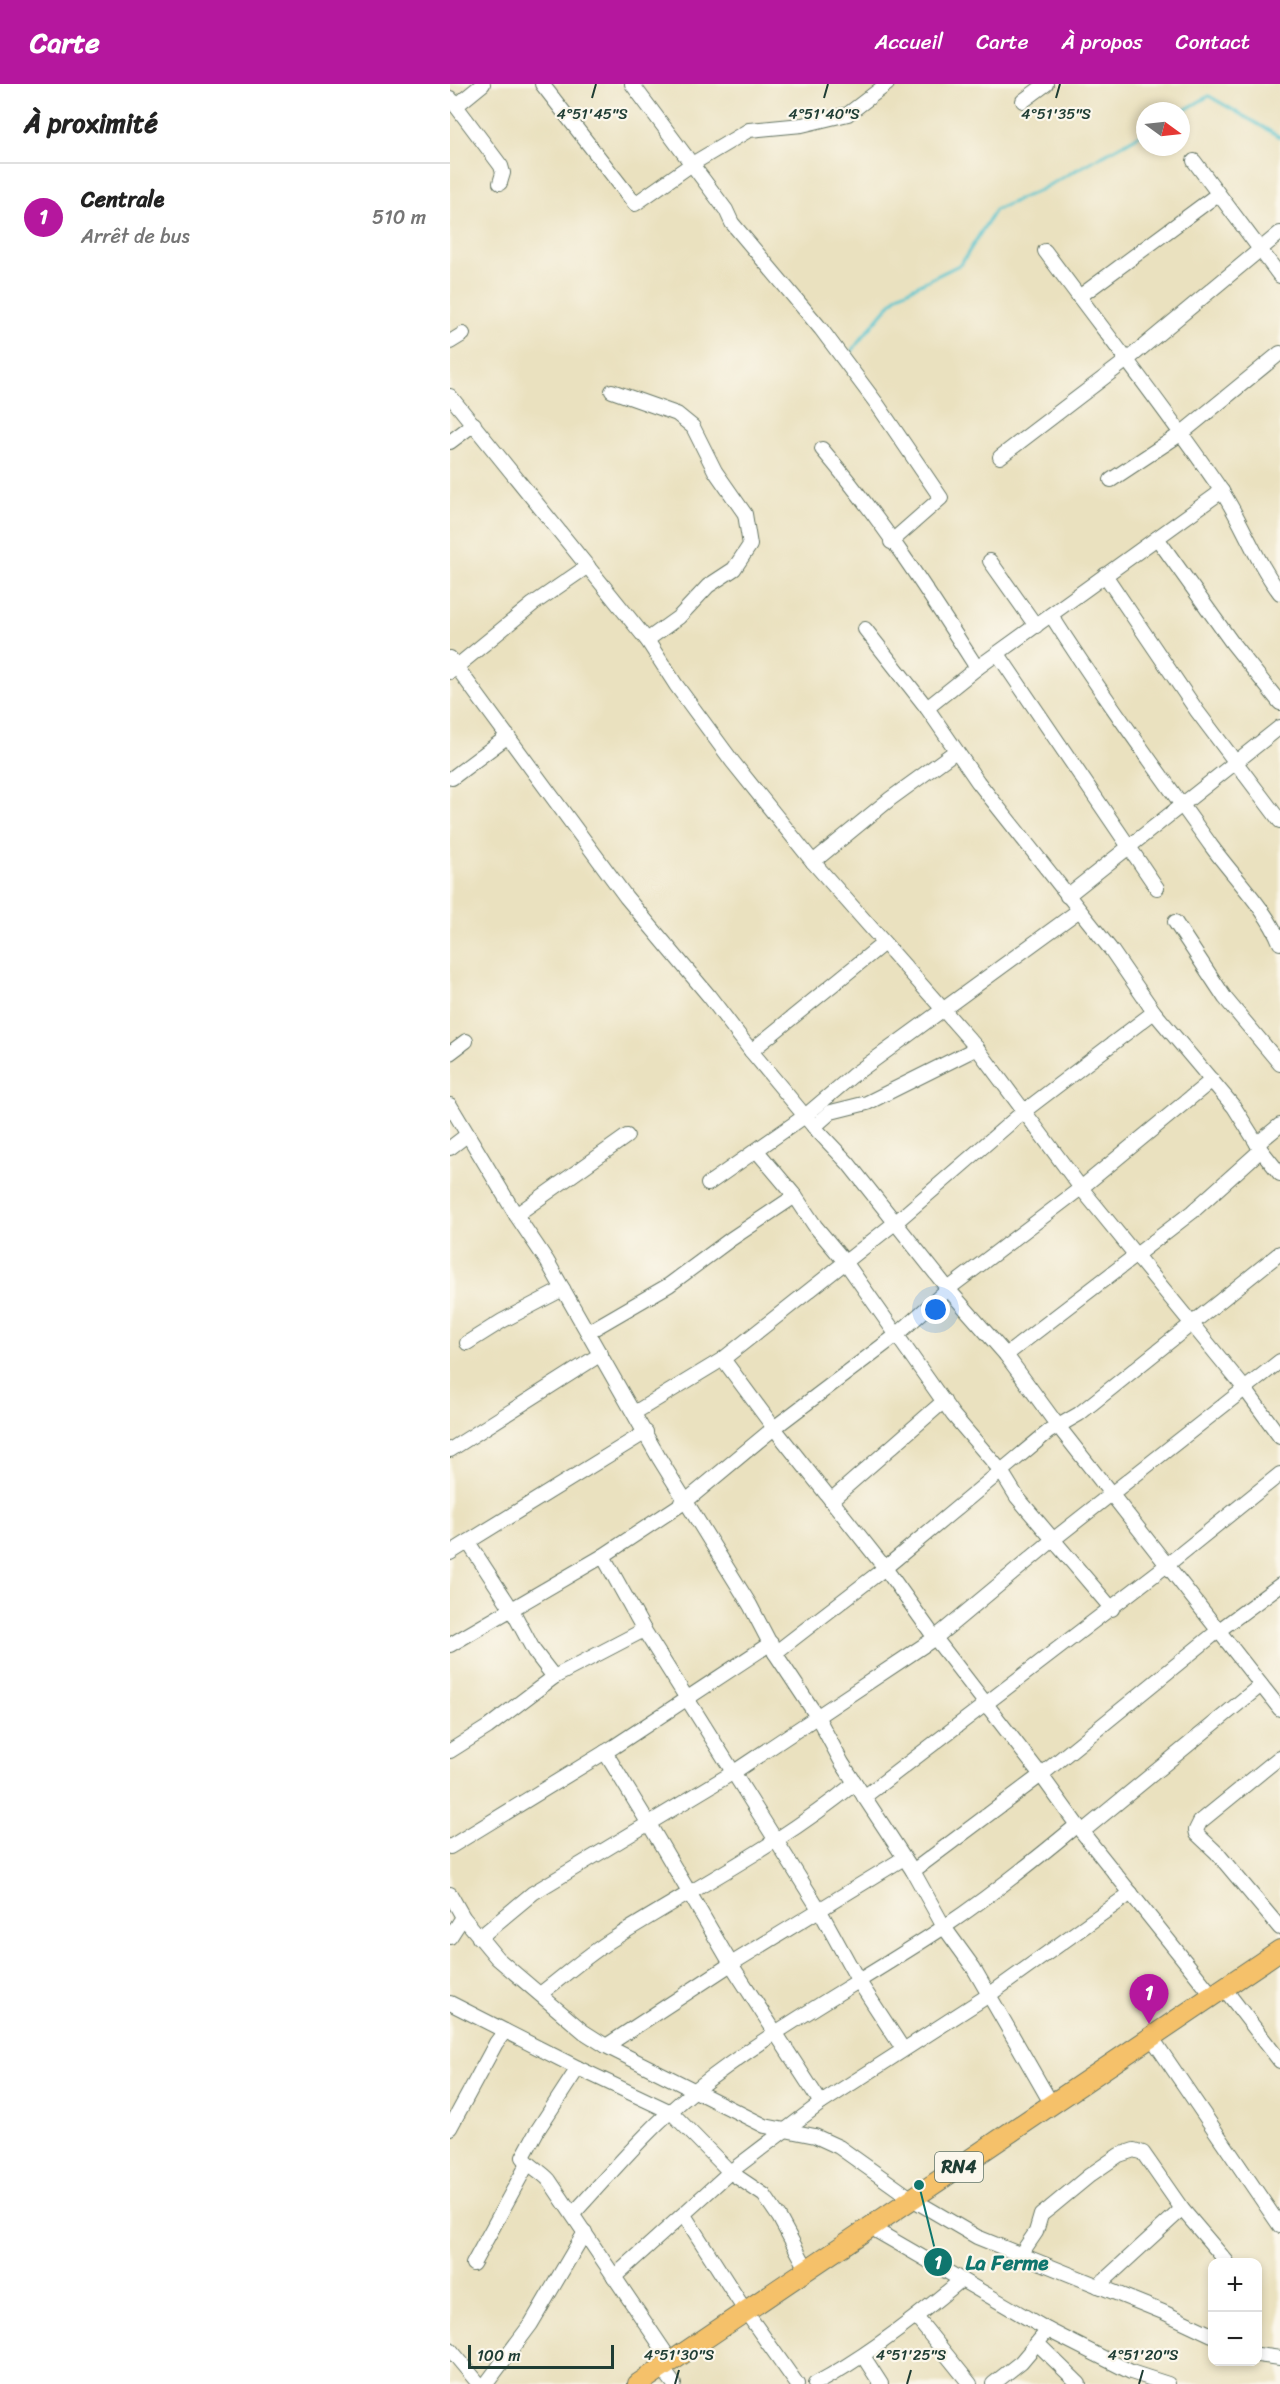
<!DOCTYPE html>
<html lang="fr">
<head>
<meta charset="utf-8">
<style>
  body { margin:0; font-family:Sriracha,sans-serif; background:#f2f2f2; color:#222 }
  .controls { position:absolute; right:18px; bottom:18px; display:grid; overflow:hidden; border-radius:12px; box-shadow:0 3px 9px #0003 }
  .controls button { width:54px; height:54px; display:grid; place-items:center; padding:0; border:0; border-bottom:2px solid #e0e0e0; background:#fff; color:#222; font:30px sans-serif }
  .compass { position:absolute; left:686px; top:18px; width:54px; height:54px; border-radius:50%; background:#fff; box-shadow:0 3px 9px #0003; rotate:105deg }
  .scale { position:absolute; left:18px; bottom:15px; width:146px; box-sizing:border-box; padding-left:6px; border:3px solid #1f3d34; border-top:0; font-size:16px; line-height:21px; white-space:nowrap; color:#1f3d34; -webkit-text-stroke:4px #fbf7ec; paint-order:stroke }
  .you { position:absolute; left:486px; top:1226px; width:21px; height:21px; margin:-15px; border:4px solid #fff; border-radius:50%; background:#1a73e8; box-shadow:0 0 0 9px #1a73e833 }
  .badge { display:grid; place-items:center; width:39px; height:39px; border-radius:50%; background:#b5179e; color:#fff; font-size:20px; font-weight:700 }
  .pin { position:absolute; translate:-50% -50px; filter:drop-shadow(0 2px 3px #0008) }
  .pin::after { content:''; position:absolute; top:32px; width:21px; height:18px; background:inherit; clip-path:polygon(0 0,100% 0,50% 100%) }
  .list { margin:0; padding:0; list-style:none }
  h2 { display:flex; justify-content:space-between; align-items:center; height:78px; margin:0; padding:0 24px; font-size:26px }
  h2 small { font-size:20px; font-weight:400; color:#767676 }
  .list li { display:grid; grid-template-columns:39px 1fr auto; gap:18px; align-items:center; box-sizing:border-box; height:108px; padding:0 24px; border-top:2px solid #e0e0e0 }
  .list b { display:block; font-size:22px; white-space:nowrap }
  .list p { margin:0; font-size:20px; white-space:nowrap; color:#767676 }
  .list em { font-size:20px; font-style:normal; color:#767676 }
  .map { position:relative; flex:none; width:830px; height:2300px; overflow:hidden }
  header { display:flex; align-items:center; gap:36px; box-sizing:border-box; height:84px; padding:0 30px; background:#b5179e; color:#fff }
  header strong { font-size:28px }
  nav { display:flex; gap:33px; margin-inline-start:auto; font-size:21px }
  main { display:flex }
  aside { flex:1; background:#fff }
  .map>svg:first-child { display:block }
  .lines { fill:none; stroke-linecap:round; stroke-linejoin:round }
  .stream { stroke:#58c4cf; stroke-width:3 }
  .minor-casing { stroke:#667665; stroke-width:16 }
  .highway-casing { stroke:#667665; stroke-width:22 }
  .minor { stroke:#fff; stroke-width:14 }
  .highway { stroke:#f5c16b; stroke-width:20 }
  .ticks { fill:none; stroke:#1f3d34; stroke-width:2 }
  .labels { text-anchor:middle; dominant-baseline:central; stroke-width:4.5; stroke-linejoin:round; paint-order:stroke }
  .shield { fill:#fbf7ec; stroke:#61756b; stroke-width:1.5 }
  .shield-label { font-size:18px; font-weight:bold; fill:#1f3d34 }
  .ticks-label { font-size:15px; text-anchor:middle; fill:#1f3d34; stroke:#fbf7ec; stroke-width:4.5; stroke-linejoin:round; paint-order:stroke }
  .leader { fill:none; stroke:#0f766e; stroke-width:2 }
  .callout-dot { fill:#0f766e; stroke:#fbf7ec; stroke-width:2 }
  .mark-label { font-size:18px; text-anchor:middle; font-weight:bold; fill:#fff }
  .callout-label { font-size:21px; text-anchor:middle; font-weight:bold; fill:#0f766e; stroke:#fbf7ec; stroke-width:4.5; stroke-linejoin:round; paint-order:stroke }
</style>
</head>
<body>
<header>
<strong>Carte</strong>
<nav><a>Accueil</a><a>Carte</a><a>À propos</a><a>Contact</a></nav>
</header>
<main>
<aside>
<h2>À proximité<small></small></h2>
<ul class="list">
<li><span class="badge">1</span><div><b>Centrale</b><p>Arrêt de bus</p></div><em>510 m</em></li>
</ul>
</aside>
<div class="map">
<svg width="830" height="2300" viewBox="0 0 830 2300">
  <rect width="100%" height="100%" fill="#fbf7ec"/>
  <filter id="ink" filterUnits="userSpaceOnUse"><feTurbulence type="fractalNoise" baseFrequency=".0167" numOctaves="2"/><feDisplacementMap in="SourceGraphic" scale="12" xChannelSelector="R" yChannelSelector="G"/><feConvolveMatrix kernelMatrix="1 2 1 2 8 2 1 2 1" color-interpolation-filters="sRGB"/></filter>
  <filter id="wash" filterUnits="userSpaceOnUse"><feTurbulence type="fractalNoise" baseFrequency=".008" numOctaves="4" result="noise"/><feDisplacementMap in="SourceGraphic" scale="24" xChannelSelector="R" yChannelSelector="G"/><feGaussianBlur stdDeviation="1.35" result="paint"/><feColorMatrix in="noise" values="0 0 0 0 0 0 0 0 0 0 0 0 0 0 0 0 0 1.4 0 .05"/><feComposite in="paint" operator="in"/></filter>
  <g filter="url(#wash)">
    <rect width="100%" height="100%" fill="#eae1bf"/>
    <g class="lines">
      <g class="stream">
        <path d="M731,28L759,12L830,53"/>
        <path d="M398,273L410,256L448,211L511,180L545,126L590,106L695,48"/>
      </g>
    </g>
  </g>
  <g filter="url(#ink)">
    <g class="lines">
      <defs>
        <g id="minor">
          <path d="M92,0L185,120L242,80L299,46L352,41L398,30L437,0"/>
          <path d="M182,0L276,126L282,139L371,245L427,320L491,414L441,458"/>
          <path d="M0,14L51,82L53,89L50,99"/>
          <path d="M573,17L596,0"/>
          <path d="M6,22L33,0"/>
          <path d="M744,77L830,192"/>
          <path d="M595,167C654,247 715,324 771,406C793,439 806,478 830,509"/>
          <path d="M629,213L768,110"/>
          <path d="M0,258L13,250"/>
          <path d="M162,307L227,330L243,343L265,387L295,430L300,461L284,485L258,502L229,533L197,556"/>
          <path d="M0,312L197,556L226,601L282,677L363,778L527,964L631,1104L795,1305L830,1353"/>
          <path d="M0,358L24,340"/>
          <path d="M372,365C430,433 479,509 527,584"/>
          <path d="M550,373L677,276L830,149"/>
          <path d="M661,396L732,349L830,269"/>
          <path d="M707,454L783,560L830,619"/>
          <path d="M540,477L586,542"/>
          <path d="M655,491L747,627L830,737"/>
          <path d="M601,531C651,610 707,686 762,763C783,792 818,827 830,859"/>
          <path d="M415,545L477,624L528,698L662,867L704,928L784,1023L811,1066L830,1090"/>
          <path d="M548,570L707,804"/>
          <path d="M0,574L176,813L259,912L301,967L364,1043L398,1079L498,1205L556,1271L608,1342L830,1625"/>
          <path d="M0,588L83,520L138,482"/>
          <path d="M477,624L527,584L772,407"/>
          <path d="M2,694L58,652"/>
          <path d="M363,778L440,715L506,667"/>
          <path d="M617,812L830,643"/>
          <path d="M725,838L775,914L830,980"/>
          <path d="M301,967L434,859"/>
          <path d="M0,969L16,957"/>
          <path d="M0,1021L66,1131L97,1177L209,1374L300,1521L325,1569L368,1634L392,1679L463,1787L494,1843L523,1883L601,2019"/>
          <path d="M364,1043L381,1028L417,1019L527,964"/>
          <path d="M807,1060L830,1041"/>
          <path d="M0,1064L17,1051"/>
          <path d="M307,1067L345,1112L365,1142L396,1179L503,1331L551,1387L567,1413L662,1525"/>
          <path d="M258,1100L355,1032L402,992L628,827"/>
          <path d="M66,1131L177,1052"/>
          <path d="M138,1248L219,1201L281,1155L345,1112"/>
          <path d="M17,1259L52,1237L113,1205"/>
          <path d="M556,1271L742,1128L811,1066"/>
          <path d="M273,1275L324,1344L435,1484L485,1554L591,1691L632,1748L762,1911"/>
          <path d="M184,1329L273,1275L446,1138L573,1028L704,928"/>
          <path d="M0,1366L151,1270"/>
          <path d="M381,1416L494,1317"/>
          <path d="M18,1458L61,1524L84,1567L104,1593"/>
          <path d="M0,1469L196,1348"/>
          <path d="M153,1472L194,1546L369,1825L408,1896L453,1965"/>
          <path d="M0,1561L153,1472L236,1417L324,1344L448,1250L498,1205L631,1104L762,996"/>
          <path d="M325,1569L435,1484L598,1348L629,1330L830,1169"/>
          <path d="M0,1667L38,1643L104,1593L194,1546"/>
          <path d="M155,1668L199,1740L281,1880L371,2019"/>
          <path d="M830,1673L750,1738L746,1746L747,1750L767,1769L830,1844"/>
          <path d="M414,1713L717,1481L830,1390"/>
          <path d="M632,1748L811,1601"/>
          <path d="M0,1763L165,1662L321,1559"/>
          <path d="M463,1787L591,1691L768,1547L830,1501"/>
          <path d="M0,1810L13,1833L47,1874L134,1948L156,1962L315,2042L365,2052L389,2063L462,2115L527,2153L713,2228L762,2251"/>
          <path d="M0,1853L13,1833"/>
          <path d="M29,1854L83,1809L284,1688L485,1554L604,1455L830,1277"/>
          <path d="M773,1903L830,1977"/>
          <path d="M90,1910C114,1892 137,1871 163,1855C244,1804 331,1760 405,1699"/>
          <path d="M0,1919L128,1984L221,2028L280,2088L314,2111L329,2133L357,2185"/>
          <path d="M702,1954L830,2142"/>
          <path d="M156,1962L281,1880L454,1774"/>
          <path d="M128,1984L87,2047L73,2073C79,2082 91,2087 99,2096L221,2277"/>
          <path d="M0,2044L46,1959L55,1947"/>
          <path d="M123,2130C161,2089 199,2043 244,2007C322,1945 411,1898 494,1843C540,1812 584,1777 627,1741"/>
          <path d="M234,2131L296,2228L347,2300"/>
          <path d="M420,2143L598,2246L681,2288L718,2300"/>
          <path d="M571,2170L586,2148L591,2131L600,2124L640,2091L669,2071L684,2066L693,2069L732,2125L777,2178"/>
          <path d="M23,2180L78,2079"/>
          <path d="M164,2193L280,2088L371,2019L539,1911L681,1809"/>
          <path d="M648,2202L732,2125"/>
          <path d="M466,2233L520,2300"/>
          <path d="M588,2260L629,2300"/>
          <path d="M0,2265L29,2300"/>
          <path d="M808,2271L830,2274"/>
          <path d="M413,2272L431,2300"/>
          <path d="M212,2284L224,2300"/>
          <path d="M36,2300L81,2240L135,2148"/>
          <path d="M365,2300C416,2273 466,2234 510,2197"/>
          <path d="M543,2300L571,2278L598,2246"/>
        </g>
        <path id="highway" d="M188,2300L830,1866"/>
      </defs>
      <use href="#minor" class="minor-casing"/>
      <use href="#highway" class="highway-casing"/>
      <use href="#minor" class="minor"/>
      <use href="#highway" class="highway"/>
    </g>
  </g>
  <path class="ticks" d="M142,14L146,0M374,14L378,0M606,14L610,0M225,2300L229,2286M457,2300L461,2286M689,2300L693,2286"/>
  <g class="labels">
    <rect class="shield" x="485" y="2068" width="48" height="30" rx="4.5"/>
    <g class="shield-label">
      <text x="509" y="2083">RN4</text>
    </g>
  </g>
  <g class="ticks-label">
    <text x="142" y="35">4°51'45"S</text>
    <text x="374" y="35">4°51'40"S</text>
    <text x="606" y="35">4°51'35"S</text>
    <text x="229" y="2276">4°51'30"S</text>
    <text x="461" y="2276">4°51'25"S</text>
    <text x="693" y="2276">4°51'20"S</text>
  </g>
  <path class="leader" d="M469 2101L488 2178"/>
  <g class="callout-dot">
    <circle cx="469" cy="2101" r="6"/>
    <circle cx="488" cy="2178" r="15"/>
  </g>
  <g class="mark-label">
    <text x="488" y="2185">1</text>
  </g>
  <g class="callout-label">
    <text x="557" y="2186">La Ferme</text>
  </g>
</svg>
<div class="controls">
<button>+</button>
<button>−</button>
</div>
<svg class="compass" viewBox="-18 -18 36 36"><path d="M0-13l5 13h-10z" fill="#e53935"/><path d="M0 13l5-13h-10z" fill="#767676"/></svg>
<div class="scale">100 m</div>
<div class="you"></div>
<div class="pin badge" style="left:699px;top:1940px">1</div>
</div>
</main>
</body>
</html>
